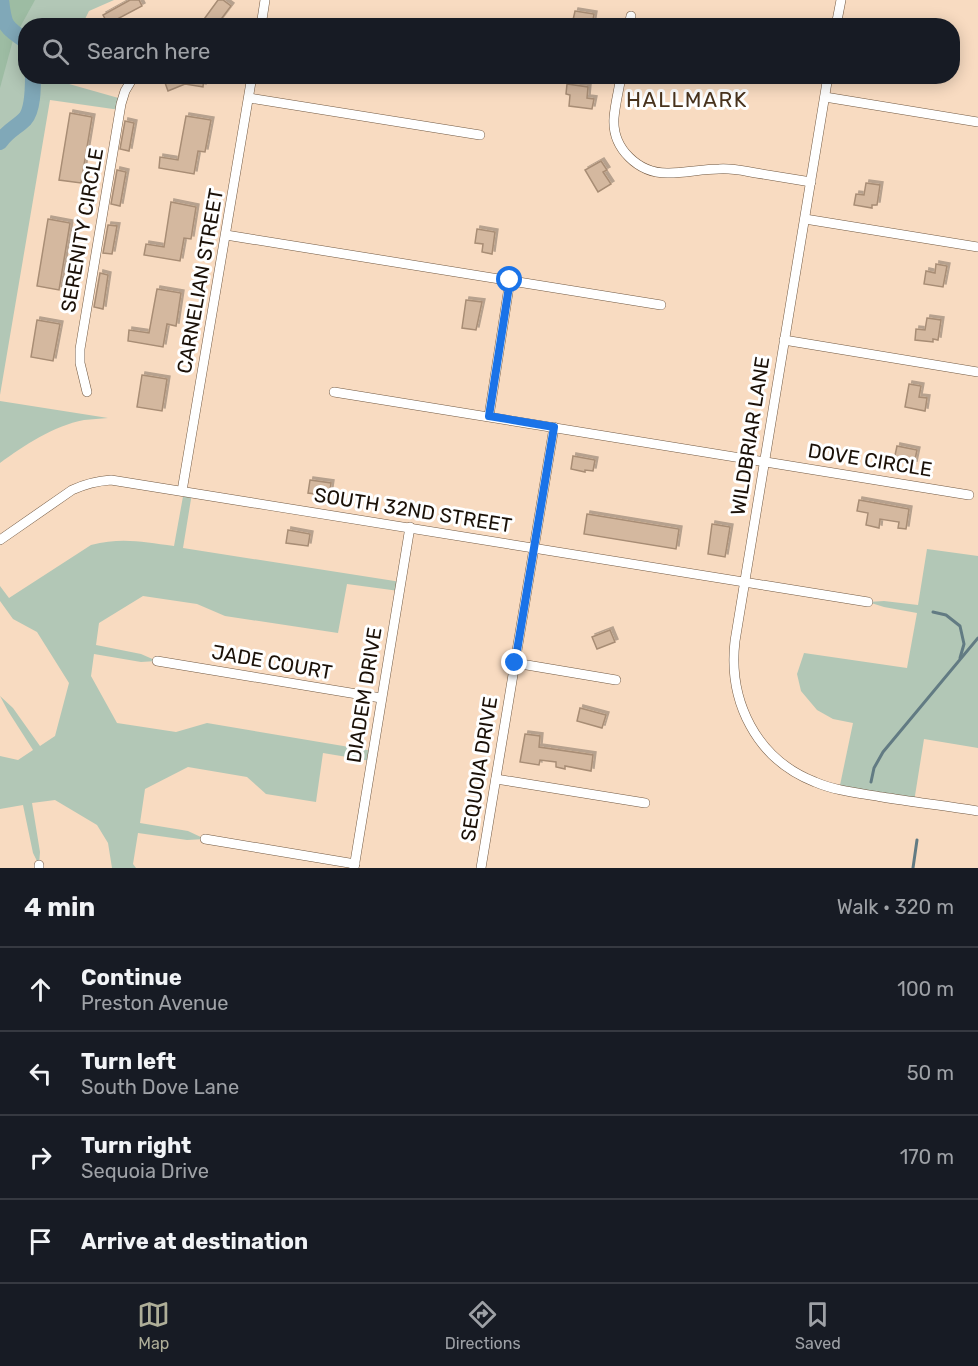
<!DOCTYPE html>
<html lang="en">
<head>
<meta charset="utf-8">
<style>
  body { margin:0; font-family:Rubik,sans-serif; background:#20242c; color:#f1f3f6 }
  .stop { position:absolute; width:18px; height:18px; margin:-14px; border:4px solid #1a73e8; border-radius:50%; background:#fff }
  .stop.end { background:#1a73e8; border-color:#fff; box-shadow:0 2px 6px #0008 }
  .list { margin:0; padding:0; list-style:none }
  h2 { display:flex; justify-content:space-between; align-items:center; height:78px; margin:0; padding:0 24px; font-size:26px }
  h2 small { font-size:20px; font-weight:400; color:#9ea1a6 }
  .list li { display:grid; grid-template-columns:39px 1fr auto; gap:18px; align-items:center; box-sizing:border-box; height:84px; padding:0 24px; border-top:2px solid #363941 }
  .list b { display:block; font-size:22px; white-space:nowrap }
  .list p { margin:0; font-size:20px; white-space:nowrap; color:#9ea1a6 }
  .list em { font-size:20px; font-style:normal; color:#9ea1a6 }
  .icon { flex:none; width:33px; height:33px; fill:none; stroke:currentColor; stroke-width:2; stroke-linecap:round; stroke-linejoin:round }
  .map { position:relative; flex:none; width:978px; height:868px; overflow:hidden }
  .search { position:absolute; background:#171b24; box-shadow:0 3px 15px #0003; left:18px; right:18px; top:18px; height:66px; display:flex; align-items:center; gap:15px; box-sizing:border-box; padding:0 21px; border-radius:24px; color:#9ea1a6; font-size:22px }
  .sheet { height:414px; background:#171b24 }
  nav { display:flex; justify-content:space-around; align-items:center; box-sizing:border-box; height:84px; border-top:2px solid #363941; background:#171b24; font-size:16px; color:#9ea1a6 }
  nav a { display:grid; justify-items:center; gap:3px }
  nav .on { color:#aeae98 }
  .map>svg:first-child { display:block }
  .green { fill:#b2c7b6 }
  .forest { fill:#9dbca3 }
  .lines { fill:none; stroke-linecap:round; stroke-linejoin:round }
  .stream { stroke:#627b83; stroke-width:3 }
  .river { stroke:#80a8b8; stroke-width:16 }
  .building { fill:#d4b89f; stroke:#a88d75; stroke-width:1.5; filter:url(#shadow) }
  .minor-casing { stroke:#725942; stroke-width:10 }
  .minor { stroke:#fff; stroke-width:9 }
  .route { stroke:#1a73e8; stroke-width:8 }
  .labels { text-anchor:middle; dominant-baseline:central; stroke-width:6; stroke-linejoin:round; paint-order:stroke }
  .street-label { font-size:20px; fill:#1b1108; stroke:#fff }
  .neighbourhood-label { font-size:21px; letter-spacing:1.5px; fill:#49331d; stroke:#fff }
</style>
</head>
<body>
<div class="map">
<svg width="978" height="868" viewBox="0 0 978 868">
  <defs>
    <filter id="shadow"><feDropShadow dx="3" dy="-3" stdDeviation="0" flood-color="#0004"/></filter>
  </defs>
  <rect width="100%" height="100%" fill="#f8dbc1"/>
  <g class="green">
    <path d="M0,0H114L89,11L82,25L26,26V76L56,77L55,80L122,99L120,110L50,100L0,395Z"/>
    <path d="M0,401L108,418C100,419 92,419 84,420C53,426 25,445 0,463Z"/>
    <path d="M184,491L192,493L183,548L401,582L399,591L347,584L338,633L225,616L197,604L143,596L99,623L96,645L141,654L157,661L141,662L94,654L91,676L117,723L176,732L207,723L373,751L371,761L323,753L316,802L266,794L247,777L188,767L145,789L140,823L188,831L205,839L187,840L138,833L133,864L136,868H112L108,843L97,825L55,800L32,803L40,852L39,865L33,853L23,805L0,809V756L18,760L33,750L8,711L0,696L13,708L40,746L55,736L69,683L37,632L13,619L0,601V586L9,598L91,545C122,537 143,542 174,546Z"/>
    <path d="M927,549L978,556V748L924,739L914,802L839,790L853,723L833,719L817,710L801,691L797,674L804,653L907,668L917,613L884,607L868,602L884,601L918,605Z"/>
  </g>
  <path class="forest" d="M0,0H35L13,40L0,88Z"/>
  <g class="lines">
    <g class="stream">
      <path d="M933,612L946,615L960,626L964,644L960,658"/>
      <path d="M871,782L874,768L883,752L978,638"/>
      <path d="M913,868L917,840"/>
    </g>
    <g class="river">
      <path d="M1,0C4,25 4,26 26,41"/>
      <path d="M0,142C6,132 17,127 25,119C33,110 33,88 33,76"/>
    </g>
  </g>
  <g class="building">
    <path d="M130,0H139L142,6L108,24L103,15Z"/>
    <path d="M218,0H223L231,6L216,26H199Z"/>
    <path d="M575,11L594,14L592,26H576L577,21L573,20Z"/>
    <path d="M173,76H204L203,87L185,84L168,91L164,80Z"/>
    <path d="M567,84L588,87L587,98L594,99L592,109L569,106L570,95L566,94Z"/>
    <path d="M70,113L92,117L81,183L59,180Z"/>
    <path d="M186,116L211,120L205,152L198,151L194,174L159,168L160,157L178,160Z"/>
    <path d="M125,121L134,123L129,151L120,149Z"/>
    <path d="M601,161L607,170L603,172L611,184L598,192L585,170Z"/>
    <path d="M117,170L126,172L120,206L111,204Z"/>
    <path d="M866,183L880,185L877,205H872V208L854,205L856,194L864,195Z"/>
    <path d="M171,202L196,207L191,239L184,238L180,261L144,255L146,244L164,247Z"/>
    <path d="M48,219L70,223L59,290L37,286Z"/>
    <path d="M108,225L117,226L112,254L103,253Z"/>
    <path d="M477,229L495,232L492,254L482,252L483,244L475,243Z"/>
    <path d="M936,264L947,266L943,287L924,284L926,271L935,273Z"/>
    <path d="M100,273L108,275L103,309L94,307Z"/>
    <path d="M157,289L181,293L176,326L167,324L163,347L128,341L129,330L149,333Z"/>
    <path d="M466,300L482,302L476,330L462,328Z"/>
    <path d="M927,318L941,320L938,340L933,339V342L915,340L916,329L925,330Z"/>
    <path d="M37,320L60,324L53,361L31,357Z"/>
    <path d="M142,375L167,379L162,411L137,407Z"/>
    <path d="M909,384L921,386L919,397L927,398L925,411L905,407Z"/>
    <path d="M897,446L917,450L914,464L894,460Z"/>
    <path d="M573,456L595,460L593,471L585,470V472L571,469Z"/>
    <path d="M310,480L331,483L329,496L308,493Z"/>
    <path d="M859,500L909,509L906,529L898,528L899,522L880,519L879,528L866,525L868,513L857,511Z"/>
    <path d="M587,514L679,529L676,549L584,534Z"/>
    <path d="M712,524L730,527L725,557L708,554Z"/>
    <path d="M288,530L310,534L308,546L286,543Z"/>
    <path d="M610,630L615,642L597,649L592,637Z"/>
    <path d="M580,708L606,715L602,728L577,721Z"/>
    <path d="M525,734L540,736L539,747L593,755L591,771L565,766V769L556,767V762L540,760L539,765L520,762Z"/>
  </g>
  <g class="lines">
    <defs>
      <g id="minor">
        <path d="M261,26L265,0"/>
        <path d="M629,26L631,16"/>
        <path d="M836,26L841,0"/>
        <path d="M621,76C619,90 615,104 614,118C612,148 638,174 669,173C686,173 702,169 719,169C732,168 744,171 756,173C774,176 792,179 811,182"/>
        <path d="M828,76L735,641C728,701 756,759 815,782C836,791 859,793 882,797C914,802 946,806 978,811"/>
        <path d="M825,97L978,122"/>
        <path d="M249,98L480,135"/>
        <path d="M805,219L978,247"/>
        <path d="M226,235L661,305"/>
        <path d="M784,340L978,372"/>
        <path d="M87,392L80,363V349L121,104L125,91L134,76"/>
        <path d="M334,392L969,495"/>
        <path d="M489,416L510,280"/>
        <path d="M182,491L252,76"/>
        <path d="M0,540L72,490C85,484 97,481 111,480L868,602"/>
        <path d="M157,661L381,698"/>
        <path d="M515,663L616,680"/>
        <path d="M496,779L645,803"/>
        <path d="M205,839L355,864"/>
        <path d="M39,865V868"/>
        <path d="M354,868L410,527"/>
        <path d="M481,868L554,427"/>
      </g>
    </defs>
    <use href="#minor" class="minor-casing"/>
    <use href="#minor" class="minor"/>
  </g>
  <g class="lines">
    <path class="route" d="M510,280L489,416L554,427L515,663"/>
  </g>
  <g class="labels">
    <g class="street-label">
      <text transform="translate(82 230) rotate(-80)">SERENITY CIRCLE</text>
      <text transform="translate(200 281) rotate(-80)">CARNELIAN STREET</text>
      <text transform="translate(750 436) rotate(-81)">WILDBRIAR LANE</text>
      <text transform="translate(870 460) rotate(9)">DOVE CIRCLE</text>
      <text transform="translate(413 510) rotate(9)">SOUTH 32ND STREET</text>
      <text transform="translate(272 662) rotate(10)">JADE COURT</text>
      <text transform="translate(364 695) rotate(-81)">DIADEM DRIVE</text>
      <text transform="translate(479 769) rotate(-81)">SEQUOIA DRIVE</text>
    </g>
    <g class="neighbourhood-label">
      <text x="687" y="99">HALLMARK</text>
    </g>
  </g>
</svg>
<div class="stop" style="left:510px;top:280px"></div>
<div class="stop end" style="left:515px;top:663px"></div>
<div class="search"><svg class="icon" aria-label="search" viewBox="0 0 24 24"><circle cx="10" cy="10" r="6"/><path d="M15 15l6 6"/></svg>Search here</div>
</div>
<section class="sheet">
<h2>4 min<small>Walk · 320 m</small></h2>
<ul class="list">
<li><svg class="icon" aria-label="ahead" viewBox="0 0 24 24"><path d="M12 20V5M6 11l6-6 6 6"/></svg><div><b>Continue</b><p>Preston Avenue</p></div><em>100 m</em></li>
<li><svg class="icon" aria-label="left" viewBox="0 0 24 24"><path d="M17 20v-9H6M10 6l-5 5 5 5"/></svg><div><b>Turn left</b><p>South Dove Lane</p></div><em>50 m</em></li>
<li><svg class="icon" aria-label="right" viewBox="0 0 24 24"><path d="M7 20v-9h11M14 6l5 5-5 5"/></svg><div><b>Turn right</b><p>Sequoia Drive</p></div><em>170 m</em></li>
<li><svg class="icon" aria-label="arrive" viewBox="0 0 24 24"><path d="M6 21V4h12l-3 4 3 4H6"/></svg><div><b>Arrive at destination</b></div></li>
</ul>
</section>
<nav>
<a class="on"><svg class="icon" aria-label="map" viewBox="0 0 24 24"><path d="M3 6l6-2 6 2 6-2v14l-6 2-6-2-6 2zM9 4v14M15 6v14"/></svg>Map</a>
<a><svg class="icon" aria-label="directions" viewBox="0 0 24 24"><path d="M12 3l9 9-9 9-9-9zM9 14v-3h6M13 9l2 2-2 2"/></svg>Directions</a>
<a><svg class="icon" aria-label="saved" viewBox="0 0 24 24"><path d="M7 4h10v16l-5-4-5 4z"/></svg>Saved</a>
</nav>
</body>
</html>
